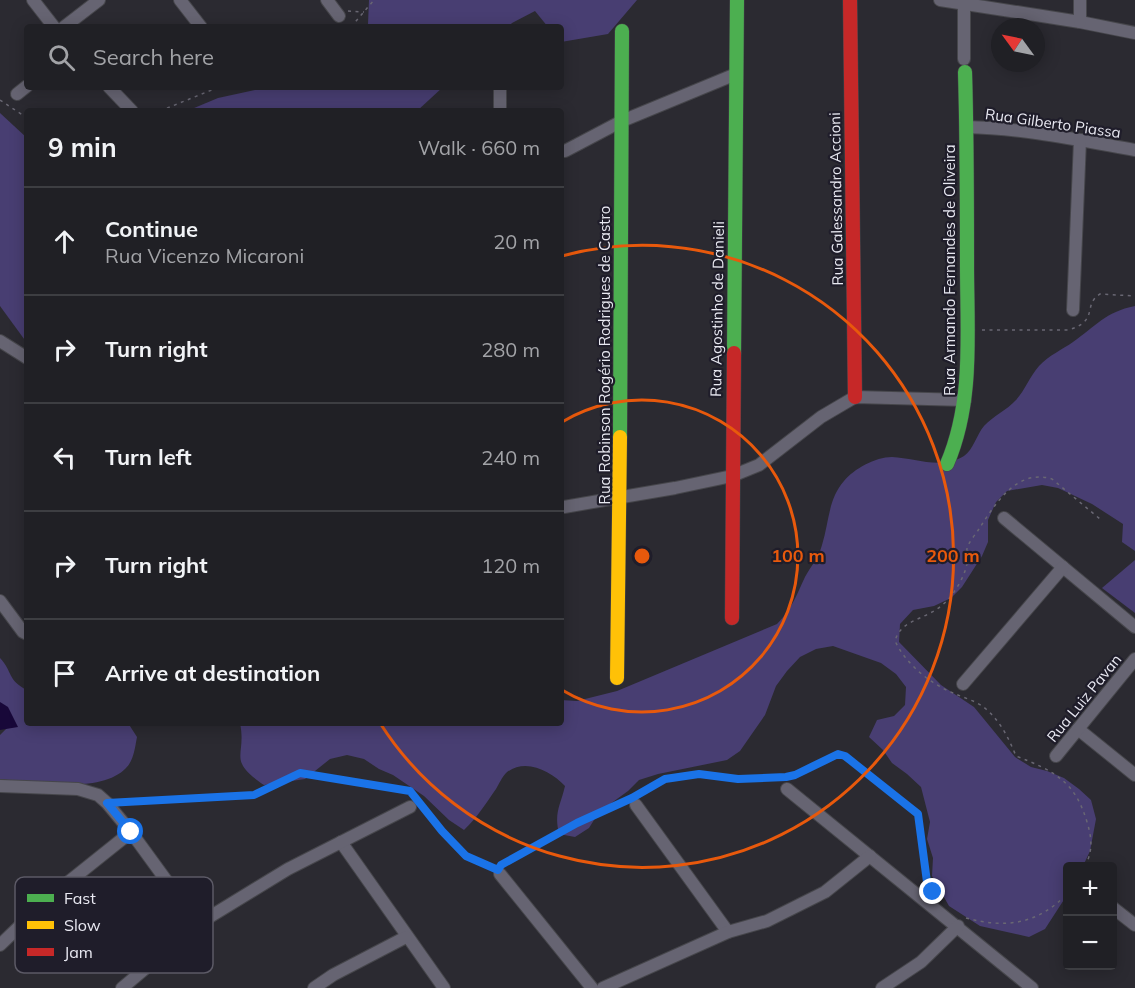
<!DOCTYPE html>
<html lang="en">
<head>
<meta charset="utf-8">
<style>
  body { margin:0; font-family:Mulish,sans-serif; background:#28282d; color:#f1f3f6 }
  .controls { position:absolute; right:18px; bottom:18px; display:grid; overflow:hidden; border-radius:6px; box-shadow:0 3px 15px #0003 }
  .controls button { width:54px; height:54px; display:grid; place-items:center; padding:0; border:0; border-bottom:2px solid #3d3e42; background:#202025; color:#f1f3f6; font:30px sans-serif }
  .compass { position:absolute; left:991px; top:18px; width:54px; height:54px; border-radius:50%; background:#202025; box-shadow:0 3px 15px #0003; rotate:303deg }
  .stop { position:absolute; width:18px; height:18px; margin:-14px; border:4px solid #1a73e8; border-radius:50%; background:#fff }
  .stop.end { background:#1a73e8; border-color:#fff; box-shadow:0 2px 6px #0008 }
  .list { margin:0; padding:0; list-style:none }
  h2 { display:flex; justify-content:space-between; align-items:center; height:78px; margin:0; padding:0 24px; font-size:26px }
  h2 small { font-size:20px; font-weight:400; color:#a2a3a7 }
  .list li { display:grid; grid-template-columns:39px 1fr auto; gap:18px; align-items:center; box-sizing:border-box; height:108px; padding:0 24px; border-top:2px solid #3d3e42 }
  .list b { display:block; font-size:22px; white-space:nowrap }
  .list p { margin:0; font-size:20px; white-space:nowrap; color:#a2a3a7 }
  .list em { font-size:20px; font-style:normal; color:#a2a3a7 }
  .icon { flex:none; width:33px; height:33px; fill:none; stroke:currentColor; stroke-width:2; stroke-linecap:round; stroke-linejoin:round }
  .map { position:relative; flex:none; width:1135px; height:988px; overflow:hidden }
  .search { position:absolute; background:#202025; box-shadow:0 3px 15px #0003; left:24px; top:24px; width:540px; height:66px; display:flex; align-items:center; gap:15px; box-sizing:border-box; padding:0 21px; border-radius:6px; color:#a2a3a7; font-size:22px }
  .panel { position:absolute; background:#202025; box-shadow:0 3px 15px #0003; left:24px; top:108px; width:540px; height:618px; border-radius:6px }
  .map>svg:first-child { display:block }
  .green { fill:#483e72 }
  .water { fill:#180839 }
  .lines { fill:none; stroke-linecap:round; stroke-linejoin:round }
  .street-casing { stroke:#46464b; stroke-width:14 }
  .fast-casing { stroke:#46464b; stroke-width:15 }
  .slow-casing { stroke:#46464b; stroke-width:15 }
  .jam-casing { stroke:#46464b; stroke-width:15 }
  .path { stroke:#696773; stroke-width:1.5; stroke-dasharray:3 4.5; stroke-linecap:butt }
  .street { stroke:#666472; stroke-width:12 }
  .fast { stroke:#4caf50; stroke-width:14 }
  .slow { stroke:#ffc107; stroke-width:14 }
  .jam { stroke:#c62828; stroke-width:14 }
  .route { stroke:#1a73e8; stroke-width:8 }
  .ring { fill:none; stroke:#e8590c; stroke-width:3 }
  .labels { text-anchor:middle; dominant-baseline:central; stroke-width:4.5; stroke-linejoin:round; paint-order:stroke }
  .street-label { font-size:15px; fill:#e9e9f2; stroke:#1f1d2a }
  .key { fill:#1f1d2a; stroke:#5c5a66; stroke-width:1.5 }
  .key-label { font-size:16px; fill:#e9e9f2 }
  .centre { fill:#e8590c; stroke:#1f1d2a; stroke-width:3 }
  .ring-label { font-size:18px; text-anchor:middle; font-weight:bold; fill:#e8590c; stroke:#1f1d2a; stroke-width:4.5; stroke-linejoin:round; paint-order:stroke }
</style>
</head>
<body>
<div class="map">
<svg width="1135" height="988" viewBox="0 0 1135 988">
  <rect width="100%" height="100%" fill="#2b2a31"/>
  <g class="green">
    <path d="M369,0H637L608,34L561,42V27H548L535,11L512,23L508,27H365L368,24Z"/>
    <path d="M268,87H443L417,111H187L218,98Z"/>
    <path d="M0,113L27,138V343L0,306Z"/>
    <path d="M1135,306V551L1122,542L1123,524L1092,504L1058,488L1042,485L1007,491L996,502L988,520V542L982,556L962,587L951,598L934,606L913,610L900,624L899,642L941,685L974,707L1015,757L1031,767L1047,771L1064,778L1079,789L1091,800L1096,819L1090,851L1083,866H1068L1067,895L1045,929L1029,937L980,926L949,906L932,876L933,858L927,839L930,822L921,787L907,774L892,763L883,750L869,737L877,720L894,716L905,705L906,687L896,674L881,663L833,646L816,649L800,657L787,671L776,686L765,715L740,751L727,760L658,774L639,780L628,791L599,812L589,828L575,837L559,834C554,812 560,807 565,786C551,771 525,757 506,773C502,777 499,784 496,789C486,803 477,818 464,830L449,820L424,796L393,775L379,769L364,759L347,755L330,759L305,779L264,785C226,759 247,757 240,723H561V700L577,701L617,691L777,624C793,607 796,596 805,577C811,566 819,557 822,545C829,523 828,499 844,481C854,469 875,457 892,457C915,458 941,470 964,456C973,450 977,434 984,426C993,416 1007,410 1016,400C1025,390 1030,376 1039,366C1048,356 1063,349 1073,342C1096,326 1105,312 1135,306Z"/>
    <path d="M1135,560V613L1102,588Z"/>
    <path d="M0,658C13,672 7,680 27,690V723H128L137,737C135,747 134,760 126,768C102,794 32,783 0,779V735L12,723L0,708Z"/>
  </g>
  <path class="water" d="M0,702L8,707L18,727L0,730Z"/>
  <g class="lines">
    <defs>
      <g id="street">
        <path d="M33,0L54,27"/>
        <path d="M180,0L201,27"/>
        <path d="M327,0L339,16"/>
        <path d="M940,0L1080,22L1135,33"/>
        <path d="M1080,22V0"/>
        <path d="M64,27L99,0"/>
        <path d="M964,59V0"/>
        <path d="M109,87L132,111"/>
        <path d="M500,89V111"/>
        <path d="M17,94L27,86"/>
        <path d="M966,127C1023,128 1079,140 1135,150"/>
        <path d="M565,151L622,121L736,74"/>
        <path d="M1073,310L1080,140"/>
        <path d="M0,341L27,358"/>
        <path d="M564,507L675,488L732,476L759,465L821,417L855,397L965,400"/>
        <path d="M1004,518L1135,627"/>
        <path d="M0,601L23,632L27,634"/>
        <path d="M963,684L1063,567"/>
        <path d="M1078,729L1135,775"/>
        <path d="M1056,756L1135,659"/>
        <path d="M0,786L78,789L98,795L107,803L131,832L198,924"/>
        <path d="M787,789L1032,988"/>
        <path d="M636,805L728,932"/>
        <path d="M341,842L444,988"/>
        <path d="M500,874L592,988"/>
        <path d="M1112,907L1135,925"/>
        <path d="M0,945L51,896L131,832"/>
        <path d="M122,988L198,924L288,869L410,807"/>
        <path d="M314,988L333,975L406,937"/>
        <path d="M603,988L728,932L767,921L825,892L870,856"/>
        <path d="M882,988L921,962L958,926"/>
      </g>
      <g id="fast">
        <path d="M734,353L737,0"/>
        <path d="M620,437L622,31"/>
        <path d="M947,464C974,401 967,332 967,265C967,201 967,136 965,72"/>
      </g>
      <path id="slow" d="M617,678L620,437"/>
      <g id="jam">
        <path d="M850,0L855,397"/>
        <path d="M732,618L734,353"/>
      </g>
    </defs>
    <use href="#street" class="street-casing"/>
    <use href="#fast" class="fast-casing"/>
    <use href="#slow" class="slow-casing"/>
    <use href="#jam" class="jam-casing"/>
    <g class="path">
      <path d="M348,11L364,12"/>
      <path d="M351,27L374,0"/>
      <path d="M0,100L27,118"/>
      <path d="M160,111L219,87"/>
      <path d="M982,330H1068C1100,321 1082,305 1100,294L1135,296"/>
      <path d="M640,794L665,779L699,774L738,779L795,775L838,754L845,756L918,814L927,882L932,891"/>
      <path d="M120,802L254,795L300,773L410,791L415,797"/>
      <path d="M421,805L442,831L466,856L490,866"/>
      <path d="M504,864L577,823L624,801"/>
      <path d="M1085,866C1093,851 1092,838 1087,822C1075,781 1054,771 1016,756C1009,739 1001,722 986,709C977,701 964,698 953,693C929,683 906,664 895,641C900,623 916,621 930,613C939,609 948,601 954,592C959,585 966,572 967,563C968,558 966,553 967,549C968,543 975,535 979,529C995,504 1017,468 1052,479L1100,519"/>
      <path d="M966,918C1007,929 1038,924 1068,893"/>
    </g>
    <use href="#street" class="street"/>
    <use href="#fast" class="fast"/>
    <use href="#slow" class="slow"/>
    <use href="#jam" class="jam"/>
  </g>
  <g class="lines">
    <path class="route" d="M131,832L107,803L254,795L300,773L410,791L442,831L466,856L498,870L501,865L577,823L632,798L665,779L699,774L738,779L786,777L795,775L838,754L845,756L918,814L927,882L933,892"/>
  </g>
  <g class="ring">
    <path d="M562 422A156 156 0 1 1 562 690"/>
    <path d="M562 256A311 311 0 1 1 380 723"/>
  </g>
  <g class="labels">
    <g class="street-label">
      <text transform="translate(1053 123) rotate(8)">Rua Gilberto Piassa</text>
      <text transform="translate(836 199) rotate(-91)">Rua Galessandro Accioni</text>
      <text transform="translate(949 270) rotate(-90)">Rua Armando Fernandes de Oliveira</text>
      <text transform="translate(717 309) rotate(-89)">Rua Agostinho de Danieli</text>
      <text transform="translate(604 355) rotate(-90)">Rua Robinson Rogério Rodrigues de Castro</text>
      <text transform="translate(1084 698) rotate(-51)">Rua Luiz Pavan</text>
    </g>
  </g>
  <rect x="15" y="877" width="198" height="96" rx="9" class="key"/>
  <rect x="27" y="894" width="27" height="8" fill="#4caf50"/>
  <rect x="27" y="921" width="27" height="8" fill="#ffc107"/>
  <rect x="27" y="948" width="27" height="8" fill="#c62828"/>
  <g class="key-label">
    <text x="64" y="904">Fast</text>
    <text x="64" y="931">Slow</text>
    <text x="64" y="958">Jam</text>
  </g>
  <circle cx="642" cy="556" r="9" class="centre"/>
  <g class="ring-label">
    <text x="798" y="562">100 m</text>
    <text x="953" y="562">200 m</text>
  </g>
</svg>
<div class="controls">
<button>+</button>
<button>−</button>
</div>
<svg class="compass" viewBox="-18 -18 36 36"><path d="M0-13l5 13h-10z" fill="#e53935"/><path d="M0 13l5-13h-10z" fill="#a2a3a7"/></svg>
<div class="stop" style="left:131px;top:832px"></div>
<div class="stop end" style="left:933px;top:892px"></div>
<div class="search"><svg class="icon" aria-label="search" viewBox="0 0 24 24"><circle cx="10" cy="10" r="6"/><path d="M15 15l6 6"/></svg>Search here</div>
<section class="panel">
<h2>9 min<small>Walk · 660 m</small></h2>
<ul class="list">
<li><svg class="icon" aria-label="ahead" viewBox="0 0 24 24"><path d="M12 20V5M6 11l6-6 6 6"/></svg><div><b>Continue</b><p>Rua Vicenzo Micaroni</p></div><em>20 m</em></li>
<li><svg class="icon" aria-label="right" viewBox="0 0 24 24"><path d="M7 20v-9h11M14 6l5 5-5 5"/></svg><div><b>Turn right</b></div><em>280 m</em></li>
<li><svg class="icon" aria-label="left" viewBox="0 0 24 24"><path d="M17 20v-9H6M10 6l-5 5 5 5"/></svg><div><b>Turn left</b></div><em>240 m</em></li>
<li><svg class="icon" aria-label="right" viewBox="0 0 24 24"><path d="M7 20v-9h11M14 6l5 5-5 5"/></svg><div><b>Turn right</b></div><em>120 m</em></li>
<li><svg class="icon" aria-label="arrive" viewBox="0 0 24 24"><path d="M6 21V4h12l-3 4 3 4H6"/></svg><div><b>Arrive at destination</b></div></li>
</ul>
</section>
</div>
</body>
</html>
